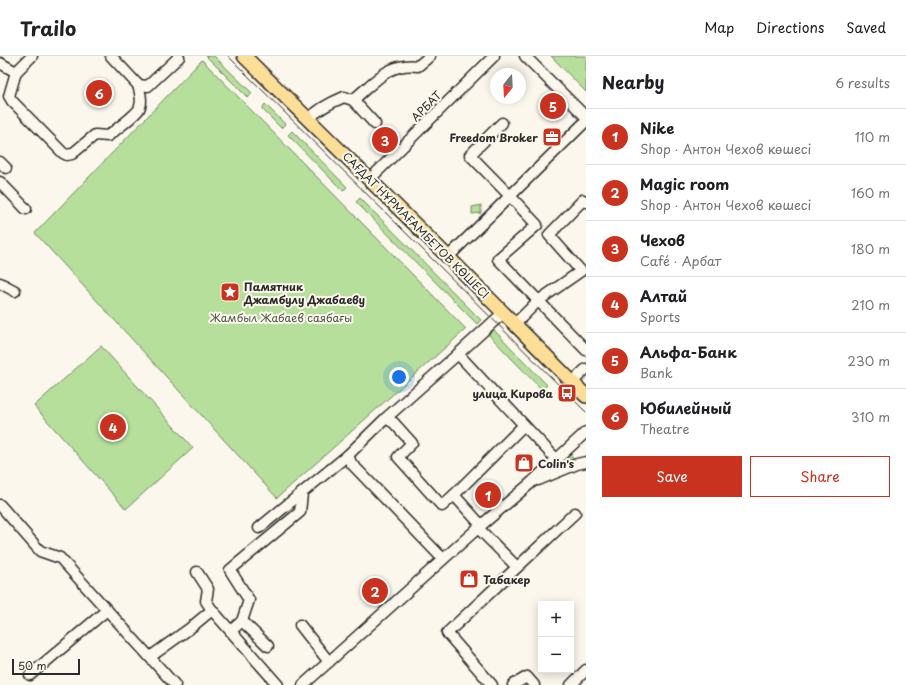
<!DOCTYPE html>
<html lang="en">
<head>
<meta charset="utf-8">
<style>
  body { margin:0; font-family:"Playpen Sans",sans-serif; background:#f2f2f2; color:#202124 }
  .controls { position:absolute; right:12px; bottom:12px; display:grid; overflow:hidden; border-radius:0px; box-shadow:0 2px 10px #0003 }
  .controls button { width:36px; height:36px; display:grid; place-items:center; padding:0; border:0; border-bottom:1px solid #e0e0e0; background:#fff; color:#202124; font:20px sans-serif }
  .compass { position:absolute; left:490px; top:12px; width:36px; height:36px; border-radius:50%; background:#fff; box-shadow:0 2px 10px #0003; rotate:198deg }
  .scale { position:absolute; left:12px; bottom:10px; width:68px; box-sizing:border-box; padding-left:4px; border:2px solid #2b2b2b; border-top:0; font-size:11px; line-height:14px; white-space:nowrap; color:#2b2b2b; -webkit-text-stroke:3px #fbf7ec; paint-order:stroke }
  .you { position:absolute; left:399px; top:321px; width:14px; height:14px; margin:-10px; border:3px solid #fff; border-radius:50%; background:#1a73e8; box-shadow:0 0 0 6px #1a73e833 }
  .badge { display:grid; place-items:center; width:26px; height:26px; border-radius:50%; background:#c8321e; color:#fff; font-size:13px; font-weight:700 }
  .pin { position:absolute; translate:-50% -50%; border:2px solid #fff; box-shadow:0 1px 4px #0006 }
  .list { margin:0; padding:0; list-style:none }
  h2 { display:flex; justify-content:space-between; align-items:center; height:52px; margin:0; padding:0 16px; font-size:17px }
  h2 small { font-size:13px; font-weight:400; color:#757577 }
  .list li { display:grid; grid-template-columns:26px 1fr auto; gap:12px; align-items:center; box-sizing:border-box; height:56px; padding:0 16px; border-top:1px solid #e0e0e0 }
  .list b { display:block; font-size:15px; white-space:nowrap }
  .list p { margin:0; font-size:13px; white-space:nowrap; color:#757577 }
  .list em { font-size:13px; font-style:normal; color:#757577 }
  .actions { display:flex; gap:8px; padding:12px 16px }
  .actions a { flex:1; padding:9px 0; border:1px solid #c8321e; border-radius:0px; text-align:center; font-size:14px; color:#c8321e }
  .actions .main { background:#c8321e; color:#fff }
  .map { position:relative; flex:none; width:586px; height:629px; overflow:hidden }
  header { display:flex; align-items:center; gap:24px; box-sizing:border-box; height:56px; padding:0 20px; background:#fff; border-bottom:1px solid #e0e0e0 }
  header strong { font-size:19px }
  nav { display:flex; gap:22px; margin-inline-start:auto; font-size:14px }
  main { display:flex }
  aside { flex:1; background:#fff }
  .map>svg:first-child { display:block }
  .green { fill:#b6df9c; stroke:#708564 }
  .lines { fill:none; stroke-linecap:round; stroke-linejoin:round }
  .minor-casing { stroke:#2b2b2b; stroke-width:13 }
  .major-casing { stroke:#2b2b2b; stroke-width:16 }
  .minor { stroke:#fbf7ec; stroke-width:10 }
  .major { stroke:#fdde96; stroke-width:13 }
  .tram { stroke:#2b2b2b; stroke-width:1 }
  .labels { text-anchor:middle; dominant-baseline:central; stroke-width:4; stroke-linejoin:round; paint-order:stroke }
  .street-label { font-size:11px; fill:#2b2b2b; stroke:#fbf7ec }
  .poi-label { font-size:11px; font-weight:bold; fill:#2b2b2b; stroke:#fbf7ec; text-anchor:start }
  .park-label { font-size:11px; fill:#4e5847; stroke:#fbf7ec }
</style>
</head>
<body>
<header>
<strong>Trailo</strong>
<nav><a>Map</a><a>Directions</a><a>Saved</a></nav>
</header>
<main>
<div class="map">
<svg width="586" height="629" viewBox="0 0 586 629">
  <rect width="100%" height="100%" fill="#fbf7ec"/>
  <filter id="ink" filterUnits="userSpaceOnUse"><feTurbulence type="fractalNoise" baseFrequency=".025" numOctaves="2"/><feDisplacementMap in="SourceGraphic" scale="8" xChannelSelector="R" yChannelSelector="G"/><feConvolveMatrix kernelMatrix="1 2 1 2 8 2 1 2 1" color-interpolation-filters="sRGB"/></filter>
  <g filter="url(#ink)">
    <g class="green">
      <path d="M206,0H214L252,37L248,42Z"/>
      <path d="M551,0H586V36Z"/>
      <path d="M202,4L466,273L277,442L35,177Z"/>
      <path d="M265,48L285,68L281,72L262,53Z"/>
      <path d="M292,75L347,131L343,135L288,79Z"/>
      <path d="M360,142L481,264L477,268L356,146Z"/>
      <path d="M481,149V157L472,158V151Z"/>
      <path d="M492,272L547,329L542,334L487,277Z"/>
      <path d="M101,290L193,392L126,453L34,350Z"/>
      <path d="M569,398L575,405L549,416Z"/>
    </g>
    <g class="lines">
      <defs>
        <g id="minor">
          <path d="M111,0L138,29L148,30L179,1L178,0"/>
          <path d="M525,0L586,61"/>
          <path d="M0,7L16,16L32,0"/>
          <path d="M16,16L9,40L12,45L63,97L67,99L72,98L95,79L108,80C114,75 136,59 139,53C143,46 140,36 138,29"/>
          <path d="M353,44L375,68"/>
          <path d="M309,63C318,53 332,46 344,41L353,44C375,26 388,6 418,10L430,0"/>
          <path d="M502,67L470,99L510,140L586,65"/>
          <path d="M0,106L6,112"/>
          <path d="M375,118L494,0"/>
          <path d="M0,126L26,153"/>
          <path d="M448,201L510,140L537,169L498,203L586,294"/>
          <path d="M0,227L15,235"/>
          <path d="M515,268L538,245L581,215L549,179L583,144L586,146"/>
          <path d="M572,326L586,313"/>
          <path d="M386,362L394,367L412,387L398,401L442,450L454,439"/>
          <path d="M524,369L556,403"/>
          <path d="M348,399L351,407L443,503"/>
          <path d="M538,424L577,408L586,406"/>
          <path d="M0,449L40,495L60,502L175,629"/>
          <path d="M481,469L454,439L524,369L458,298L503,257"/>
          <path d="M259,472L348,399L386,362L458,298"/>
          <path d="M478,472L517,511"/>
          <path d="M197,516L208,533L206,545L212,554"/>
          <path d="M242,565L268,590"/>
          <path d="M300,569L329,606"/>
          <path d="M231,575L242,565L249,544L230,514L300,456L302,438"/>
          <path d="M150,601L189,573L212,554L278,629"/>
          <path d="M30,619L107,554"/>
          <path d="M303,629L478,472L532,426L586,376"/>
          <path d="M492,629L447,577L575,457"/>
          <path d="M513,629L527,621L534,629"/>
          <path d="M571,629L586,614"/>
        </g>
        <path id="major" d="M244,0L448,201L586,340"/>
      </defs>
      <use href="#minor" class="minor-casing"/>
      <use href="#major" class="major-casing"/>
      <use href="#minor" class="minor"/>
      <use href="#major" class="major"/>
      <path class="tram" d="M228,0L586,356"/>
    </g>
  </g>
  <defs>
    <symbol id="office-square" viewBox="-11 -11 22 22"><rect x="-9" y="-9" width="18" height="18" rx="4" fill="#c8321e" stroke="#fbf7ec"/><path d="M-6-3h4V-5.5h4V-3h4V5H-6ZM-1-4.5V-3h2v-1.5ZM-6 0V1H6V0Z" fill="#fff"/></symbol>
    <symbol id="sight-square" viewBox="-11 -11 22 22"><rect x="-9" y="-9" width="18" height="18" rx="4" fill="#c8321e" stroke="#fbf7ec"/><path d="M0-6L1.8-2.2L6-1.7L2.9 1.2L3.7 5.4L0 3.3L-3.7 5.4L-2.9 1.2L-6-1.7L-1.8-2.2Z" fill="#fff"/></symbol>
    <symbol id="bus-square" viewBox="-11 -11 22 22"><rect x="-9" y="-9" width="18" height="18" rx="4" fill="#c8321e" stroke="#fbf7ec"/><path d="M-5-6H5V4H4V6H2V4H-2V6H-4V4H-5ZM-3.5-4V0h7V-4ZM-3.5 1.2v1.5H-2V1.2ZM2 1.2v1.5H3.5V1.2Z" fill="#fff"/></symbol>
    <symbol id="shop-square" viewBox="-11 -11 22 22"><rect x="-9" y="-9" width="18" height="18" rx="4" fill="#c8321e" stroke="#fbf7ec"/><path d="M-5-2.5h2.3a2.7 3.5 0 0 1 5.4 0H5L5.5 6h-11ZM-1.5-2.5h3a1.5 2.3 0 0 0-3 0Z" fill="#fff"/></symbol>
  </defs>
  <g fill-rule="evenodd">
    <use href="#office-square" x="541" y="70" width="22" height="22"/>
    <use href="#sight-square" x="219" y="225" width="22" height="22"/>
    <use href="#bus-square" x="556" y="326" width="22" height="22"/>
    <use href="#shop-square" x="513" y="396" width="22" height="22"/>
    <use href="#shop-square" x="458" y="512" width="22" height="22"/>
  </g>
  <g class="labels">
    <g class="street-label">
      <text transform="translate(426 50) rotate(-45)">АРБАТ</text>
      <text transform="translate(416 169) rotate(45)">САҒДАТ НҰРМАҒАМБЕТОВ КӨШЕСІ</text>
    </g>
    <g class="poi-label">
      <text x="538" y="81" text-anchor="end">Freedom Broker</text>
      <text x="244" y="230">Памятник<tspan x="244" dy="13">Джамбулу Джабаеву</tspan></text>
      <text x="553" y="337" text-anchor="end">улица Кирова</text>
      <text x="538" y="407">Colin's</text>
      <text x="483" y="523">Табакер</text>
    </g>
    <g class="park-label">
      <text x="281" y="261">Жамбыл Жабаев саябағы</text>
    </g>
  </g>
</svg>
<div class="controls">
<button>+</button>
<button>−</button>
</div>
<svg class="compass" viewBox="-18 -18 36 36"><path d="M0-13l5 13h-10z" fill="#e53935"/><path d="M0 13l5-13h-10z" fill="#757577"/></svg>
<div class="scale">50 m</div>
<div class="you"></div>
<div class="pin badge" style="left:488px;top:439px">1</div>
<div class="pin badge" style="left:375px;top:535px">2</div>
<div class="pin badge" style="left:385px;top:84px">3</div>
<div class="pin badge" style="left:113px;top:371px">4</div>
<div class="pin badge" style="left:553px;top:50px">5</div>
<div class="pin badge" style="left:99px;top:37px">6</div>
</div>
<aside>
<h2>Nearby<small>6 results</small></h2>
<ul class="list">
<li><span class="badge">1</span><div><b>Nike</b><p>Shop · Антон Чехов көшесі</p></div><em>110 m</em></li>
<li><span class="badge">2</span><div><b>Magic room</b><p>Shop · Антон Чехов көшесі</p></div><em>160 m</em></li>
<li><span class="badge">3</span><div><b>Чехов</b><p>Café · Арбат</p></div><em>180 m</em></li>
<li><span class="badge">4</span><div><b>Алтай</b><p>Sports</p></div><em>210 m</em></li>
<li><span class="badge">5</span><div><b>Альфа-Банк</b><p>Bank</p></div><em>230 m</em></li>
<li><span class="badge">6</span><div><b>Юбилейный</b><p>Theatre</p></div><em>310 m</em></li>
</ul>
<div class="actions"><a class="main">Save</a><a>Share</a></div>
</aside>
</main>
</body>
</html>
